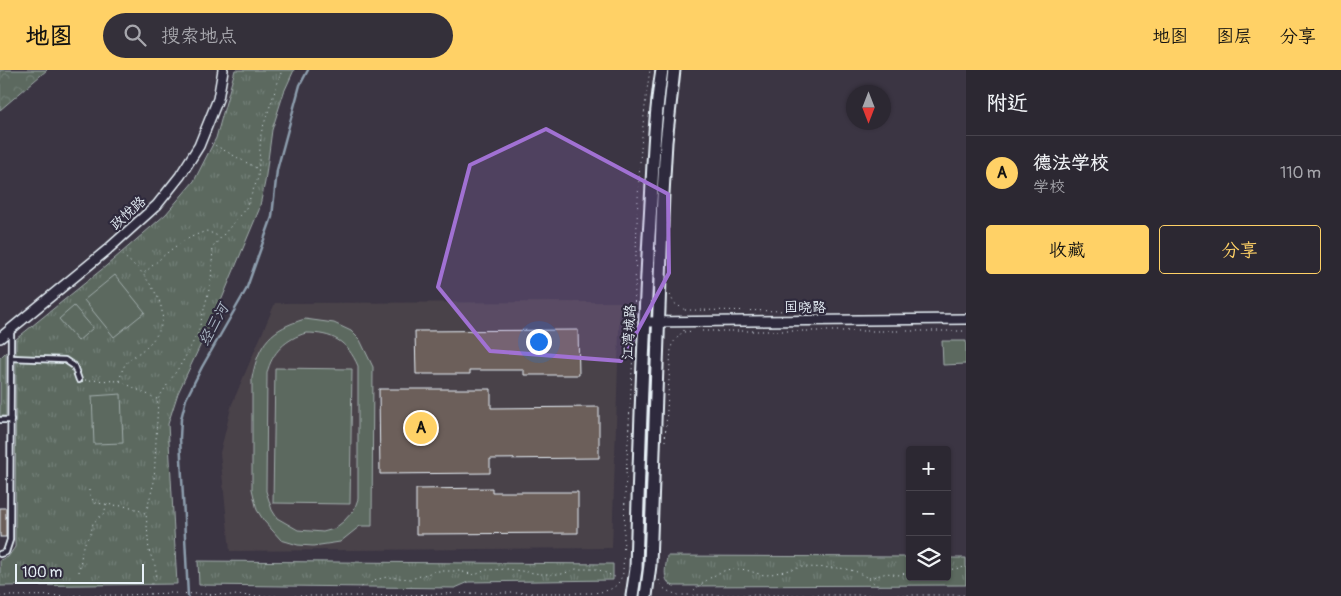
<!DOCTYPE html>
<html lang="zh">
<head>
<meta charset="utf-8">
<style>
  body { margin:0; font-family:Pangolin,"LXGW WenKai TC",sans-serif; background:#34303a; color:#f1f3f6 }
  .controls { position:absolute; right:15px; bottom:15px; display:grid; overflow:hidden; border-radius:5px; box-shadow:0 1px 4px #0004 }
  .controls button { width:45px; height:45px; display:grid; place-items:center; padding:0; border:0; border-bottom:1px solid #48444d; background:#2c2832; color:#f1f3f6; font:25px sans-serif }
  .compass { position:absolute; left:846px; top:15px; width:45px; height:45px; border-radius:50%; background:#2c2832; box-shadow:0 1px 4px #0004; rotate:180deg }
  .scale { position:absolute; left:15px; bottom:12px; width:129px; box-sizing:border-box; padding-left:5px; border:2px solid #e8f1f8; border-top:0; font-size:14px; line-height:18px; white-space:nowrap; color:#e8f1f8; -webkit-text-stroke:4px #2f2a3d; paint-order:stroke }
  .you { position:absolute; left:538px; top:271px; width:18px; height:18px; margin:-12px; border:4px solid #fff; border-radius:50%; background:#1a73e8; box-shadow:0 0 0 8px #1a73e833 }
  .badge { display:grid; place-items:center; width:32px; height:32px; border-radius:50%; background:#ffd166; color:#111; font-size:16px; font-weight:700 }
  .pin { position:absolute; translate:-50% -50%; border:2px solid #fff; box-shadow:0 1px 5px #0006 }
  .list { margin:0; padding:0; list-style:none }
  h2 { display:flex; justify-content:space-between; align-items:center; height:65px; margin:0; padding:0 20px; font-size:21px }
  h2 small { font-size:16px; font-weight:400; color:#a6a6ac }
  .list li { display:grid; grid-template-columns:32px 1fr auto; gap:15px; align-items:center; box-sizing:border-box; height:75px; padding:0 20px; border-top:1px solid #48444d }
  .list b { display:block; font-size:19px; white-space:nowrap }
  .list p { margin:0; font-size:16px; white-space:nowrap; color:#a6a6ac }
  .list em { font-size:16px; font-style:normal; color:#a6a6ac }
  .actions { display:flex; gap:10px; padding:15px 20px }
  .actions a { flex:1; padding:11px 0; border:1px solid #ffd166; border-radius:5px; text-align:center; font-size:18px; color:#ffd166 }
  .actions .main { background:#ffd166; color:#111 }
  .icon { flex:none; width:28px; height:28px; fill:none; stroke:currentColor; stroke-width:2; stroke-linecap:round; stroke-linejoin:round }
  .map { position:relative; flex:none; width:966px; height:526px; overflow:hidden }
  header { display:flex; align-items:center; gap:30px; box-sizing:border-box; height:70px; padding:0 25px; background:#ffd166; color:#111 }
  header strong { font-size:24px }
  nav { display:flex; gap:28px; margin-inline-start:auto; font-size:18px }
  .search { width:350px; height:45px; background:#34303a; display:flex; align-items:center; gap:12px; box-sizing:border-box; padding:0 18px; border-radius:28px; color:#a6a6ac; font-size:19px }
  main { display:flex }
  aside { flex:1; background:#2c2832 }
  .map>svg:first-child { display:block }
  .built { fill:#4a424a }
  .grass { fill:url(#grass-tufts); stroke:#a2adac }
  .forest { fill:url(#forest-crowns); stroke:#a2adac }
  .pitch { fill:#5b695f; stroke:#a2adac; fill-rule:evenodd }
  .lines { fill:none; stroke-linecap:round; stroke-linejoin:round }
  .stream { stroke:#8d9eae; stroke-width:2.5 }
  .building { fill:#6c5f5a; stroke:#e8f1f8 }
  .service-casing { stroke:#e8f1f8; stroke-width:8 }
  .minor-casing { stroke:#e8f1f8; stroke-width:12 }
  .tertiary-casing { stroke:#e8f1f8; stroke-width:15 }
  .path { stroke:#e8f1f8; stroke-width:1; stroke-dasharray:1 4; stroke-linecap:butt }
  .service { stroke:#2f2a3d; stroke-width:4.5 }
  .minor { stroke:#2f2a3d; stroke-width:9 }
  .tertiary { stroke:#2f2a3d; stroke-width:11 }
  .marked { fill:#a171d3; fill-opacity:0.2; stroke:#a171d3; stroke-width:4; stroke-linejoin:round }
  .labels { text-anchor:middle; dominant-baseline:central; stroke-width:4.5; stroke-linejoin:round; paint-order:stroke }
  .street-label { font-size:14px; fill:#e8f1f8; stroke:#2f2a3d }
  .water-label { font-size:15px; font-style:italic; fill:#acb9c6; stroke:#2f2a3d }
</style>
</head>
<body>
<header>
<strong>地图</strong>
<div class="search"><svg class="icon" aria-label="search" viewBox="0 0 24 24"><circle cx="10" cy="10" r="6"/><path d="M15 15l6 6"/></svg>搜索地点</div>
<nav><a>地图</a><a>图层</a><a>分享</a></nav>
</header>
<main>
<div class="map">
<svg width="966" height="526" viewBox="0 0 966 526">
  <defs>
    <pattern id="grass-tufts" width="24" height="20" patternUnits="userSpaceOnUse" patternTransform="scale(1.25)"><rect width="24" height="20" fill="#5b695f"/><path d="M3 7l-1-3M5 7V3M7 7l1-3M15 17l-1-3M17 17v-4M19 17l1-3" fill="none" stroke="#737f77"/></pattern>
    <pattern id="forest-crowns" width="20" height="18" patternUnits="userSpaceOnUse" patternTransform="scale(1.25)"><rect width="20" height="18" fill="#5b695f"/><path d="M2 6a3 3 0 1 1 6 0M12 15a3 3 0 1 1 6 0" fill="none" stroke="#737f77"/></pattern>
  </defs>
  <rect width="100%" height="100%" fill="#3b3543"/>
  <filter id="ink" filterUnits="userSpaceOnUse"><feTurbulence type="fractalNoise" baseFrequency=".02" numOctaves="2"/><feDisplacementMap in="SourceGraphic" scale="10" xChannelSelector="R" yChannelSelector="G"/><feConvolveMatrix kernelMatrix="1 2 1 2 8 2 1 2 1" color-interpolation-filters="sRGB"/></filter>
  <g filter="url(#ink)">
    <path class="built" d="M620,232L612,478L230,481L220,383L232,334L275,233Z"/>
    <g class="grass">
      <path d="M235,0H294L284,22L272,60L265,112L259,140L221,231L178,323L168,354L177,514L0,516V490L8,487L15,477L16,269L106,196L166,144L194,111L216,68Z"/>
      <path d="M6,282V346H0V288Z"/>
      <path d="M667,486L910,487V507H947V488H966V515L674,516C661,512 666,497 667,486Z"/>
      <path d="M198,491L613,494V510L469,512L455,518L199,515Z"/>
    </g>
    <path class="forest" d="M0,0H47L0,40Z"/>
    <g class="pitch">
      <path d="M115,205L145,242L114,267L84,230Z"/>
      <path d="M74,236L93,258L78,271L59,249Z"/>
      <path d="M305,249L334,253L351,261L360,270L373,297L372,456H360L340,472L313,476L298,475L281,470L264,451L257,440L252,419V308C259,272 271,259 305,249ZM306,263C333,263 347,271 358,296V429L354,440L344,451L334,459L323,462L298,460L277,448L272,440L266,421L267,303C272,282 286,269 306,263Z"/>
      <path d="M942,271H966V294L943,295Z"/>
      <path d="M275,298L352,299L350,434L273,433Z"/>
      <path d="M121,324L123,373L94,374L92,326Z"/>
    </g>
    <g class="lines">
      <path class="stream" d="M188,526L180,368L181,349L186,329L202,297L246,220L272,147L277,100L300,15L308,0"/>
    </g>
    <g class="building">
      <path d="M578,260L579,305H524V300H470V304H416L415,261Z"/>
      <path d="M379,319H491V338L599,337V388L490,389V403L380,404Z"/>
      <path d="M492,418V422H578V463L416,464V419Z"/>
      <rect x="0" y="438" width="6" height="29"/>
    </g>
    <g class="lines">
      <defs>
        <g id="service">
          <path d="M11,288L65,290L74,296L79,310"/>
          <path d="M0,350H11"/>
          <path d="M0,484L6,482L10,470L11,261"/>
        </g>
        <g id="minor">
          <path d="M645,252L966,249"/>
          <path d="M0,268L107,180L157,135L180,106L199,76L218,29L223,0"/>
        </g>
        <g id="tertiary">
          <path d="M632,526L636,499C639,388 643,277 649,166C653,110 653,55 662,0"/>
          <path d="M646,526L650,495L663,124L666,72L674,0"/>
        </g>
      </defs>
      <use href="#service" class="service-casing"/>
      <use href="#minor" class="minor-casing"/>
      <use href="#tertiary" class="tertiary-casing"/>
      <g class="path">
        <path d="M211,73L258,99"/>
        <path d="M119,181C126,190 136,195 143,204"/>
        <path d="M670,225L674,233L685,240V241"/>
        <path d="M685,240L801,241"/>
        <path d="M634,247C637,165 637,81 650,0"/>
        <path d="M702,261H966"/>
        <path d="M684,262L693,261"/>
        <path d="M85,310L120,311L157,329"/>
        <path d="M120,311C122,287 137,288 150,273C173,250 160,227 143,204C166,184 178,170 207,161L220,167"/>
        <path d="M665,371L671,279L672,274L684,260"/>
        <path d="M89,420V424L95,433L131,437L145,443"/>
        <path d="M947,500L966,497"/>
        <path d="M79,502L83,476L91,463L93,453L104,443L107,434"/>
        <path d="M869,508L887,503L898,505L910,502"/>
        <path d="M659,510C662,520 669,522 679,525H966"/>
        <path d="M148,518L155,510L156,498L149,481L146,443L154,412L158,329L183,291L198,263L211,212L213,177L246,138L258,108L261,63L282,0"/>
        <path d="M357,519L379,509L387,507L411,509L436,501H459L475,505L486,500L508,499L541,504H562L576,499H597L617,508"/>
        <path d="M694,520C705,511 724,496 740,499C750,500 758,505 767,505L802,497L840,498L855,501L868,508L881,519"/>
        <path d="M0,526L127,525L170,523L261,526H369"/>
        <path d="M371,526L475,523H593C609,521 618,519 623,503L625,424L633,283"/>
      </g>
      <use href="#service" class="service"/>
      <use href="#minor" class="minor"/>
      <use href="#tertiary" class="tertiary"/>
    </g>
  </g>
  <path class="marked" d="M546,59L668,124L669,203L621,291L490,281L438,217L470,95Z"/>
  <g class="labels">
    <g class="street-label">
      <text transform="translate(128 143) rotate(-42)">政悦路</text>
      <text x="805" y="237">国晓路</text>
      <text transform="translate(629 262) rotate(-87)">江湾城路</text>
    </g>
    <g class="water-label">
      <text transform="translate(214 255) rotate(-61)">经三河</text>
    </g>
  </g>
</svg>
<div class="controls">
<button>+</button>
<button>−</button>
<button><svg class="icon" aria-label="layers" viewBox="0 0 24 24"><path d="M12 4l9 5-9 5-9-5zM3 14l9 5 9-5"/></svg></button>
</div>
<svg class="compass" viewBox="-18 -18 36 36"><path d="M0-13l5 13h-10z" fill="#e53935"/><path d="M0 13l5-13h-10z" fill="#a6a6ac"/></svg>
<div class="scale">100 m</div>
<div class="you"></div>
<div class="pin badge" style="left:421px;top:358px">A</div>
</div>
<aside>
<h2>附近<small></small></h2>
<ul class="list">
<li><span class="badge">A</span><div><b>德法学校</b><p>学校</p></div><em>110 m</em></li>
</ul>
<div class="actions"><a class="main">收藏</a><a>分享</a></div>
</aside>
</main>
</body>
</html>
